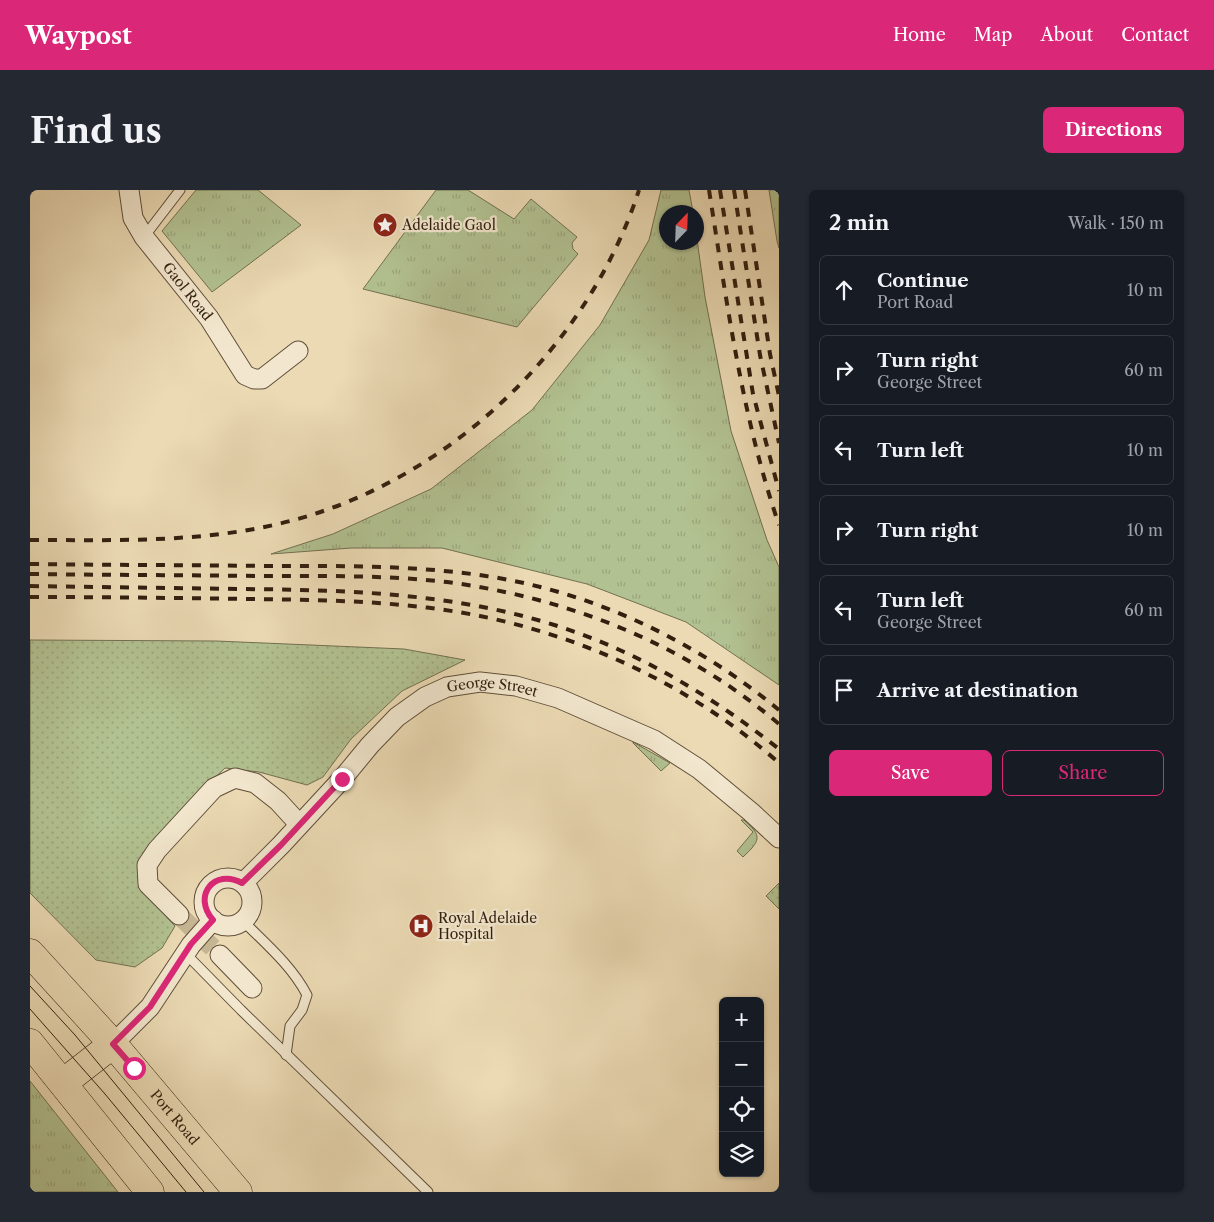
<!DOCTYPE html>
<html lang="en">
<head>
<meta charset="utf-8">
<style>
  body { margin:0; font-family:"Libre Caslon Text",serif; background:#242831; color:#f1f3f6 }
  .controls { position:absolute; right:15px; bottom:15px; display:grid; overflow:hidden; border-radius:8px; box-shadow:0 1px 4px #0004 }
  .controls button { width:45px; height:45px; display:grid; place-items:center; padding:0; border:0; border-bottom:1px solid #363941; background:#171b24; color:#f1f3f6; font:25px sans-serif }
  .compass { position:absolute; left:629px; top:15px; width:45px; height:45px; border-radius:50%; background:#171b24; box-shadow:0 1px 4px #0004; rotate:23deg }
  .stop { position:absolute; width:15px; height:15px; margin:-11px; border:4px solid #db2777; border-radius:50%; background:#fff }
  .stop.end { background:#db2777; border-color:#fff; box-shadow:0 1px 5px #0008 }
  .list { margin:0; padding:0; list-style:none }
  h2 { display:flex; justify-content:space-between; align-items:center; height:65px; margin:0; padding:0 20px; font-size:21px }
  h2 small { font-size:16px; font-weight:400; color:#9ea1a6 }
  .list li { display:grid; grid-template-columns:32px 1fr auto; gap:15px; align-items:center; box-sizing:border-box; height:70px; margin:0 10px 10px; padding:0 10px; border:1px solid #363941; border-radius:8px }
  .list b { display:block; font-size:19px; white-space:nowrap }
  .list p { margin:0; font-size:16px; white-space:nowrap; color:#9ea1a6 }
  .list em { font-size:16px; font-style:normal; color:#9ea1a6 }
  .actions { display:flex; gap:10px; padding:15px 20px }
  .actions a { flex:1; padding:11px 0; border:1px solid #db2777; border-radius:8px; text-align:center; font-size:18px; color:#db2777 }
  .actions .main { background:#db2777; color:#fff }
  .icon { flex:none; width:28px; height:28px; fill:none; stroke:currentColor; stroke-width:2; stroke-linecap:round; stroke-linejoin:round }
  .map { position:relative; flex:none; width:749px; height:1002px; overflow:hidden; border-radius:8px }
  header { display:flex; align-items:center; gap:30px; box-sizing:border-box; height:70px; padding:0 25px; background:#db2777; color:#fff }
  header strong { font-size:24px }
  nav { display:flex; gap:28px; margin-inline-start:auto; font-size:18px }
  .intro { display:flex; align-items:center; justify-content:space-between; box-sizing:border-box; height:120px; padding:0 30px }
  h1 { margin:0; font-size:35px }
  .button { padding:12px 22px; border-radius:8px; background:#db2777; color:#fff; font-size:18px; font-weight:700 }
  main { display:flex; gap:30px; padding:0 30px }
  aside { flex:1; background:#171b24; border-radius:8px; box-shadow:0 1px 4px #0004 }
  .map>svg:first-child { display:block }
  .grass { fill:url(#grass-tufts); stroke:#727050 }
  .garden { fill:url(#garden-dots); stroke:#727050 }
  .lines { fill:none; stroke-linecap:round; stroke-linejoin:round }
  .minor-tunnel { stroke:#c6b593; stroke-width:19; stroke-dasharray:19 9; stroke-linecap:butt }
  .service-casing { stroke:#604e38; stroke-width:11 }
  .minor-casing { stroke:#604e38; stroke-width:21 }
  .primary-casing { stroke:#321f0f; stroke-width:29 }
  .service { stroke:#f2e7ce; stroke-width:9 }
  .minor { stroke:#f2e7ce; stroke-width:19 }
  .primary { stroke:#ebdab4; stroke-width:28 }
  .tram { stroke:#321f0f; stroke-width:1 }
  .rail { stroke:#321f0f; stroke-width:4; stroke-dasharray:9 9; stroke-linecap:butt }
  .route { stroke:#db2777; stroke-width:6 }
  .labels { text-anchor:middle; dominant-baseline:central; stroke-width:4.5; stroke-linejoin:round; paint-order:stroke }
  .poi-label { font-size:14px; fill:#321f0f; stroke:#f2e7ce; text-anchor:start }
  .street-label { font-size:14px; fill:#321f0f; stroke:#f2e7ce }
</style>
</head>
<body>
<header>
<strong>Waypost</strong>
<nav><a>Home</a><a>Map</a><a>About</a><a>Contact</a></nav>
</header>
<div class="intro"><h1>Find us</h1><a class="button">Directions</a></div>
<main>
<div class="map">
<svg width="749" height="1002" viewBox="0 0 749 1002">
  <defs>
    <pattern id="grass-tufts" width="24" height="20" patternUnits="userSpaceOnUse" patternTransform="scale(1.25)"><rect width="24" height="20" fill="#b2c191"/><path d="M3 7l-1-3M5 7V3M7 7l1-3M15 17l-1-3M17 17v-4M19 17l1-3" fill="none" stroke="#9aa57c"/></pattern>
    <pattern id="garden-dots" width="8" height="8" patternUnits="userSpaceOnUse" patternTransform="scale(1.25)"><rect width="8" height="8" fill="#b2c191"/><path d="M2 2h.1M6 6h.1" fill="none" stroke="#9aa57c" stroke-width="1.8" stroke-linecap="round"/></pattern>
  </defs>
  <rect width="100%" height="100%" fill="#ebdab4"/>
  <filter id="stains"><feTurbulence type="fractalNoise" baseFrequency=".004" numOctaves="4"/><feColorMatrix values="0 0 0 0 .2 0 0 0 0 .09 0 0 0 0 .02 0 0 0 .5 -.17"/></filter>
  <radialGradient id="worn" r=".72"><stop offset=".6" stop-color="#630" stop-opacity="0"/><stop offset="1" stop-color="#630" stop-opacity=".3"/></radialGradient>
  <g class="grass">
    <path d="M166,0H228L271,35L182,102L132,41Z"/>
    <path d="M406,0H438L484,29L501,9L547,47L542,53L543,59L548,64L487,137L333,99Z"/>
    <path d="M631,0H659L663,22H636V52H666L667,49L675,107L701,241L737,350L749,377V495L656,432L557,394L412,358H321L241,364L303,344L401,299L502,220L570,135L619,50Z"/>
    <path d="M739,0H749V58L747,51Z"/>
    <path d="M603,552L640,573L631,581L603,553Z"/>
    <path d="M711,630H714C733,646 730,651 713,667L707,661L723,642Z"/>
    <path d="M0,891L88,1002H0Z"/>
  </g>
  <g class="garden">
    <path d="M0,450L186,451L374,459L435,470L372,501L321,549L293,587L277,595L229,582L195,578L141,630L108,671L110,698L145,736L132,758L105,777L66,770L0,703Z"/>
    <path d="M749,693V719L736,706Z"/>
  </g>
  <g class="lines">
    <path class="minor-tunnel" d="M149,725L190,765"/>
    <defs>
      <g id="service">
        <path d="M114,47L150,0"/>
        <path d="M213,731C236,754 262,776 277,805L272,820L260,836L256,865"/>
        <path d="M155,763L211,820L398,1002"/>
      </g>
      <g id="minor">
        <path id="s1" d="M99,0L103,28L114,47L179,128L215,185L224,189H232L268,161"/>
        <circle cx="198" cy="712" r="24"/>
        <path id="s2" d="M213,693L251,655L312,589L340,555L367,527L395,507L417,497L450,492L486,496L528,508L624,550L669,579L721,622L749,648"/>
        <path d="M149,725L118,694L117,675L127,660L184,598L205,588L225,593L248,611L269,634"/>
        <path d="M190,765L222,798"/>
        <path d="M83,854L120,817L161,755L183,730"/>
      </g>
      <g id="primary">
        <path id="s3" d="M0,763L83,854L208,1002"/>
        <path d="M0,853L120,1002"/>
        <path d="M33,893L83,854"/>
      </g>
    </defs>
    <use href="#service" class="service-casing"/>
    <use href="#minor" class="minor-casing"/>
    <use href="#primary" class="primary-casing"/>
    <use href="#service" class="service"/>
    <use href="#minor" class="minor"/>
    <use href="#primary" class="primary"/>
    <g class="tram">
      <path d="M0,796L45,845L174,1002"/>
      <path d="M0,819L75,904L156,1002"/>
    </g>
    <g class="rail">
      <path d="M679,0C697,113 712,227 749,335"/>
      <path d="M690,0L723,204L749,301"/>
      <path d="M704,0L730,165L749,253"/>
      <path d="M715,0L740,164L749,206"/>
      <path d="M0,350C83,350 167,353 248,334C413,296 557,161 609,0"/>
      <path d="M0,374C79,375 157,375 236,376C309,376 383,375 456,386C563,402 666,451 749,520"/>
      <path d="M0,384C76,385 152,385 228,386C291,386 355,385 417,392C539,408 655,454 749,534"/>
      <path d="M0,396C71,397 142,398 213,399C317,400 418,403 518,433C604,459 679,504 749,559"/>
      <path d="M0,407C74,407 148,408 222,409C298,410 375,411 450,426C559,448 666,499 749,573"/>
    </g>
  </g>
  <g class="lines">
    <path class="route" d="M104,878L83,854L120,817L161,754L183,730C162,706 184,678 212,693L251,655L312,589"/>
  </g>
  <defs>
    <symbol id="sight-disc" viewBox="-11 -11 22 22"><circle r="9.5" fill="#8f2418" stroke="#f2e7ce"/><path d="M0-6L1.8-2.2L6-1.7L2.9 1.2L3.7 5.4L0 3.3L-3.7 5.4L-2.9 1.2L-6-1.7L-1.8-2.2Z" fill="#fff"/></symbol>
    <symbol id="hospital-disc" viewBox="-11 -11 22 22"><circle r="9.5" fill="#8f2418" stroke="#f2e7ce"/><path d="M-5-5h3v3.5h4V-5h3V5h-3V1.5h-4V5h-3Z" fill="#fff"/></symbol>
  </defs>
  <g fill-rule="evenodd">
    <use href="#sight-disc" x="341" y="21" width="28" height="28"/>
    <use href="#hospital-disc" x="377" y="722" width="28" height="28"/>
  </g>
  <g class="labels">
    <g class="poi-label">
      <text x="372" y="35">Adelaide Gaol</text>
      <text x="408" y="728">Royal Adelaide<tspan x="408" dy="16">Hospital</tspan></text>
    </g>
    <g class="street-label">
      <text stroke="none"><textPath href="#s1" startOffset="120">Gaol Road</textPath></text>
      <text stroke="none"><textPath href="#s2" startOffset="331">George Street</textPath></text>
      <text stroke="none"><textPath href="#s3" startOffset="219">Port Road</textPath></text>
    </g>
  </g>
  <rect width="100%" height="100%" filter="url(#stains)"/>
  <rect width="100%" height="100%" fill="url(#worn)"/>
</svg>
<div class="controls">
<button>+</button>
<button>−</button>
<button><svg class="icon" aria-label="locate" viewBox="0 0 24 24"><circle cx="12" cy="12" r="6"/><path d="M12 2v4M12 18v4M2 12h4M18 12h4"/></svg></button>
<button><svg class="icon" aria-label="layers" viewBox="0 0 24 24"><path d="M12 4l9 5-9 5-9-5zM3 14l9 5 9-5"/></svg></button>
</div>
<svg class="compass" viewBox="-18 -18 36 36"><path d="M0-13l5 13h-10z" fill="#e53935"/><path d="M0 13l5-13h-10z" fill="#9ea1a6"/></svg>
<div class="stop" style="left:104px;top:878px"></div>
<div class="stop end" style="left:312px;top:589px"></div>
</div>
<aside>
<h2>2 min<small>Walk · 150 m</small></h2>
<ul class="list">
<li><svg class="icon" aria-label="ahead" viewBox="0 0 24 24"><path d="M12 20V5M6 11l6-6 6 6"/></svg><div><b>Continue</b><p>Port Road</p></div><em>10 m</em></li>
<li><svg class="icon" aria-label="right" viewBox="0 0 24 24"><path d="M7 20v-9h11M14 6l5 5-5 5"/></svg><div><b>Turn right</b><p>George Street</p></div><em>60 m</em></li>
<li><svg class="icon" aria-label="left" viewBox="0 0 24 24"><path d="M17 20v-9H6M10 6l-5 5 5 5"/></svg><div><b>Turn left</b></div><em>10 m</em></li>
<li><svg class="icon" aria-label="right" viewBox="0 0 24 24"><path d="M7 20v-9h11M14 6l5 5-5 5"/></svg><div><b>Turn right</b></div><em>10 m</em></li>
<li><svg class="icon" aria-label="left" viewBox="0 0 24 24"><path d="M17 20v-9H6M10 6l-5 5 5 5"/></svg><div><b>Turn left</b><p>George Street</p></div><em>60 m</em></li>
<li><svg class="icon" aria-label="arrive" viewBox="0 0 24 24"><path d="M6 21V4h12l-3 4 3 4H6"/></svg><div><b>Arrive at destination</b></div></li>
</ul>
<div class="actions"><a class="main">Save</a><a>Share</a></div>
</aside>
</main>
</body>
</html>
